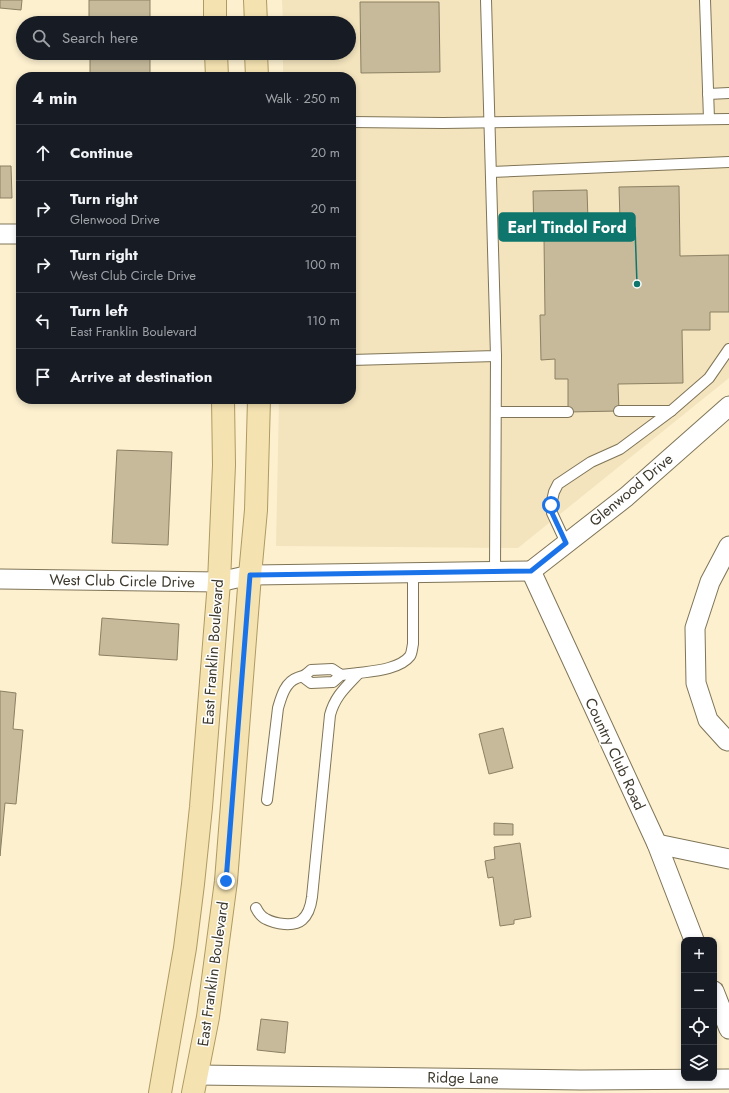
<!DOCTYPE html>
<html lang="en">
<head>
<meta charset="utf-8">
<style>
  body { margin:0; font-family:Jost,sans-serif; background:#242831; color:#f1f3f6 }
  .controls { position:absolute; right:12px; bottom:12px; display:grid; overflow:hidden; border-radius:8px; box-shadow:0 2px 6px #0003 }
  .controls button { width:36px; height:36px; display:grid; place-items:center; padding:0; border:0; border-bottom:1px solid #363941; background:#171b24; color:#f1f3f6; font:20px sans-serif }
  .stop { position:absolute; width:12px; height:12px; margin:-9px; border:3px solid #1a73e8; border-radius:50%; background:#fff }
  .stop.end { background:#1a73e8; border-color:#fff; box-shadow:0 1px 4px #0008 }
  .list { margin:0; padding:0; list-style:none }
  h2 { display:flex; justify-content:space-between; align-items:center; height:52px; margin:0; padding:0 16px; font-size:17px }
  h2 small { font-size:13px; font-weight:400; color:#9ea1a6 }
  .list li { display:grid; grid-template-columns:26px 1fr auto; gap:12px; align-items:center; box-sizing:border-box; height:56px; padding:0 16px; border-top:1px solid #363941 }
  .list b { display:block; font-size:15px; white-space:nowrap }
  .list p { margin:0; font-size:13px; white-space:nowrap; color:#9ea1a6 }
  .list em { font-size:13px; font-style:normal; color:#9ea1a6 }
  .icon { flex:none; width:22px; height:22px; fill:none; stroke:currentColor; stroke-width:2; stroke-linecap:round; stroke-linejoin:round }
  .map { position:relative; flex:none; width:729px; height:1093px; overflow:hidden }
  .search { position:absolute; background:#171b24; box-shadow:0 2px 6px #0003; left:16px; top:16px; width:340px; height:44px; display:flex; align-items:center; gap:10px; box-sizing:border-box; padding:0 14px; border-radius:22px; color:#9ea1a6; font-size:15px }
  .panel { position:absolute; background:#171b24; box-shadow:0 2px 6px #0003; left:16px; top:72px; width:340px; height:332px; border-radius:16px }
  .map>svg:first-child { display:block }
  .built { fill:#f3e4bd }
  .building { fill:#c6ba9b; stroke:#8b8062 }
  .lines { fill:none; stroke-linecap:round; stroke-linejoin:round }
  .service-casing { stroke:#7f7457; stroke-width:12 }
  .minor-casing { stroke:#7f7457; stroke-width:21 }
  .primary-casing { stroke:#af9a61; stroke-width:24 }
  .service { stroke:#fff; stroke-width:10 }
  .minor { stroke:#fff; stroke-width:19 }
  .primary { stroke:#f4e2b1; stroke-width:22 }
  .route { stroke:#1a73e8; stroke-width:5 }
  .labels { text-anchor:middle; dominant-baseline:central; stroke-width:3; stroke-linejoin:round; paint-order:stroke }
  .street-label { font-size:15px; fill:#3d382c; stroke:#fff }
  .leader { fill:none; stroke:#0f766e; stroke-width:1.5 }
  .callout-dot { fill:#0f766e; stroke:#fff; stroke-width:1.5 }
  .callout { fill:#0f766e; stroke:#0f766e; stroke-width:1.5 }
  .callout-label { font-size:16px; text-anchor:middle; font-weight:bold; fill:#fff }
</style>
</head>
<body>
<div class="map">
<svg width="729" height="1093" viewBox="0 0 729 1093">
  <rect width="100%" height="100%" fill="#fcf0cf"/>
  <path class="built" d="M282,0H729V378L518,548L276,546L279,399H351V77H283V53H349V23H283Z"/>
  <g class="building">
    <path d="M0,0H22L21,10L0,8Z"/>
    <rect x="89" y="0" width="61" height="23"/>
    <path d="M360,2H439L440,72L361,73Z"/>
    <rect x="90" y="53" width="60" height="24"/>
    <path d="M0,166H11L12,198H0Z"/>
    <path d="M679,186L680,256L729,255V312H710V330H682L683,383L618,384L619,411L568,412V379H555V359L541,360L540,315H545L544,238H534L533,191L587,190L588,220H620L619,187Z"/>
    <path d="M117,450L172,452L168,545L112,543Z"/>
    <path d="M102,618L179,624L177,660L99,655Z"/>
    <path d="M0,691L16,693L13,729L23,730L16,804L5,803L0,856Z"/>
    <path d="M503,728L513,768L489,774L479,734Z"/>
    <path d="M494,823L513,824V835H494Z"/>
    <path d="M520,843L531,917L514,920V924L500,926L493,877L488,878L485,861L495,859L494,847Z"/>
    <path d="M261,1019L288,1022L285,1053L257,1050Z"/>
  </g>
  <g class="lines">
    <defs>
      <g id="service">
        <path d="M705,0L709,119"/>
        <path d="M708,94L729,93"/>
        <path d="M351,122L443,123L729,119"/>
        <path d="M491,172L729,162"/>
        <path d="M351,360L496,356L486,0"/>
        <path d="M619,411H671"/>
        <path d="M496,412H568"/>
        <path d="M566,543L552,513L551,505L554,492L558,484L591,462L620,449L671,411L709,378L729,349"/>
        <path d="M495,571L496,356"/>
        <path d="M359,673C374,671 400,669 410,656C412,653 412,648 413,644V572"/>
        <path d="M303,677L311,683L333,682L341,675"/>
        <path d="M256,908C258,912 261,917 266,919C275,924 294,927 302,920C309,914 311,905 312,897L330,715C335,696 346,687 359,673L341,675L332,669L311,670C303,677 305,675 297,678C285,682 281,698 278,708L267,800"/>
      </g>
      <g id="minor">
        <path d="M0,234H21"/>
        <path d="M531,571L657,844L694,940"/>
        <path d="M531,571L626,497L729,406"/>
        <path d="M0,579L219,582L250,575L531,571"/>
        <path d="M727,741L708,720L696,683L695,628L710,582L729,546"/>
        <path d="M657,844L729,859"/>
        <path d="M714,991L729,1029"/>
        <path d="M197,1075L581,1080L729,1079"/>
      </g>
      <g id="primary">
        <path d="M215,0V23"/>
        <path d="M255,0L256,23"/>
        <path d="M216,53L217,77"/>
        <path d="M256,53L257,77"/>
        <path d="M160,1093L185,948L193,884L201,807L219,582L224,465L223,399"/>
        <path d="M193,1093L208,1017L226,881L250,575L256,510L259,399"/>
      </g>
    </defs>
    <use href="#service" class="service-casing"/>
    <use href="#minor" class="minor-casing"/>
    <use href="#primary" class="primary-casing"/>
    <use href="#service" class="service"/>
    <use href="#minor" class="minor"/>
    <use href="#primary" class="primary"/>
  </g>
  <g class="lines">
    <path class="route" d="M226,881L250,575L531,571L566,543L552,513L551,505"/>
  </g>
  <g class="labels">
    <g class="street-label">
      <text transform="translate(631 490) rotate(-40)">Glenwood Drive</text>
      <text transform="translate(122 581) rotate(1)">West Club Circle Drive</text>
      <text transform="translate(213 652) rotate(-86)">East Franklin Boulevard</text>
      <text transform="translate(615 754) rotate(65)">Country Club Road</text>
      <text transform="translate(213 974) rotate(-82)">East Franklin Boulevard</text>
      <text transform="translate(463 1078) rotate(1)">Ridge Lane</text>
    </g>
  </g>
  <path class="leader" d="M637 284L635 227"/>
  <circle class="callout-dot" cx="637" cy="284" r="4"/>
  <rect class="callout" x="499" y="213" width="136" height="28" rx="4"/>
  <g class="callout-label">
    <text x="567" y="233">Earl Tindol Ford</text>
  </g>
</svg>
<div class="controls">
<button>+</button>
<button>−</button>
<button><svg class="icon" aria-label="locate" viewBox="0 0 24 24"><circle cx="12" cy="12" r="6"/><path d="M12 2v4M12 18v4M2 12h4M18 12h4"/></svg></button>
<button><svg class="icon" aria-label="layers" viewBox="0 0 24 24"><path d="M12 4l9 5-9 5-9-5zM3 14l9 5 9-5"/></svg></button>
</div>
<div class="stop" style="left:551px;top:505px"></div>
<div class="stop end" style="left:226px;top:881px"></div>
<div class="search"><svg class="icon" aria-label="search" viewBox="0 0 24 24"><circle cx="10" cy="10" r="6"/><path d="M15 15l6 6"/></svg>Search here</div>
<section class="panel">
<h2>4 min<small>Walk · 250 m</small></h2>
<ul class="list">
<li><svg class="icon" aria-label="ahead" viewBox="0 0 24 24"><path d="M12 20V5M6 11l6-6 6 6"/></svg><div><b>Continue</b></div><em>20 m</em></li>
<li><svg class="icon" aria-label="right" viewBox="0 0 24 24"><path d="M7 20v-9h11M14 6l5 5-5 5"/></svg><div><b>Turn right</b><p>Glenwood Drive</p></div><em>20 m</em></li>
<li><svg class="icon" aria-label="right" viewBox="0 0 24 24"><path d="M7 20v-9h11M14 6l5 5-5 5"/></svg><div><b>Turn right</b><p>West Club Circle Drive</p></div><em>100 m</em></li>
<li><svg class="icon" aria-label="left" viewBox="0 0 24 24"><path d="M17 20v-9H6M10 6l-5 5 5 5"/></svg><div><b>Turn left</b><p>East Franklin Boulevard</p></div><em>110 m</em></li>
<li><svg class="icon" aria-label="arrive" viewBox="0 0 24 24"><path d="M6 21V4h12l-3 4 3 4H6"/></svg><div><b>Arrive at destination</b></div></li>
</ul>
</section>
</div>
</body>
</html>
